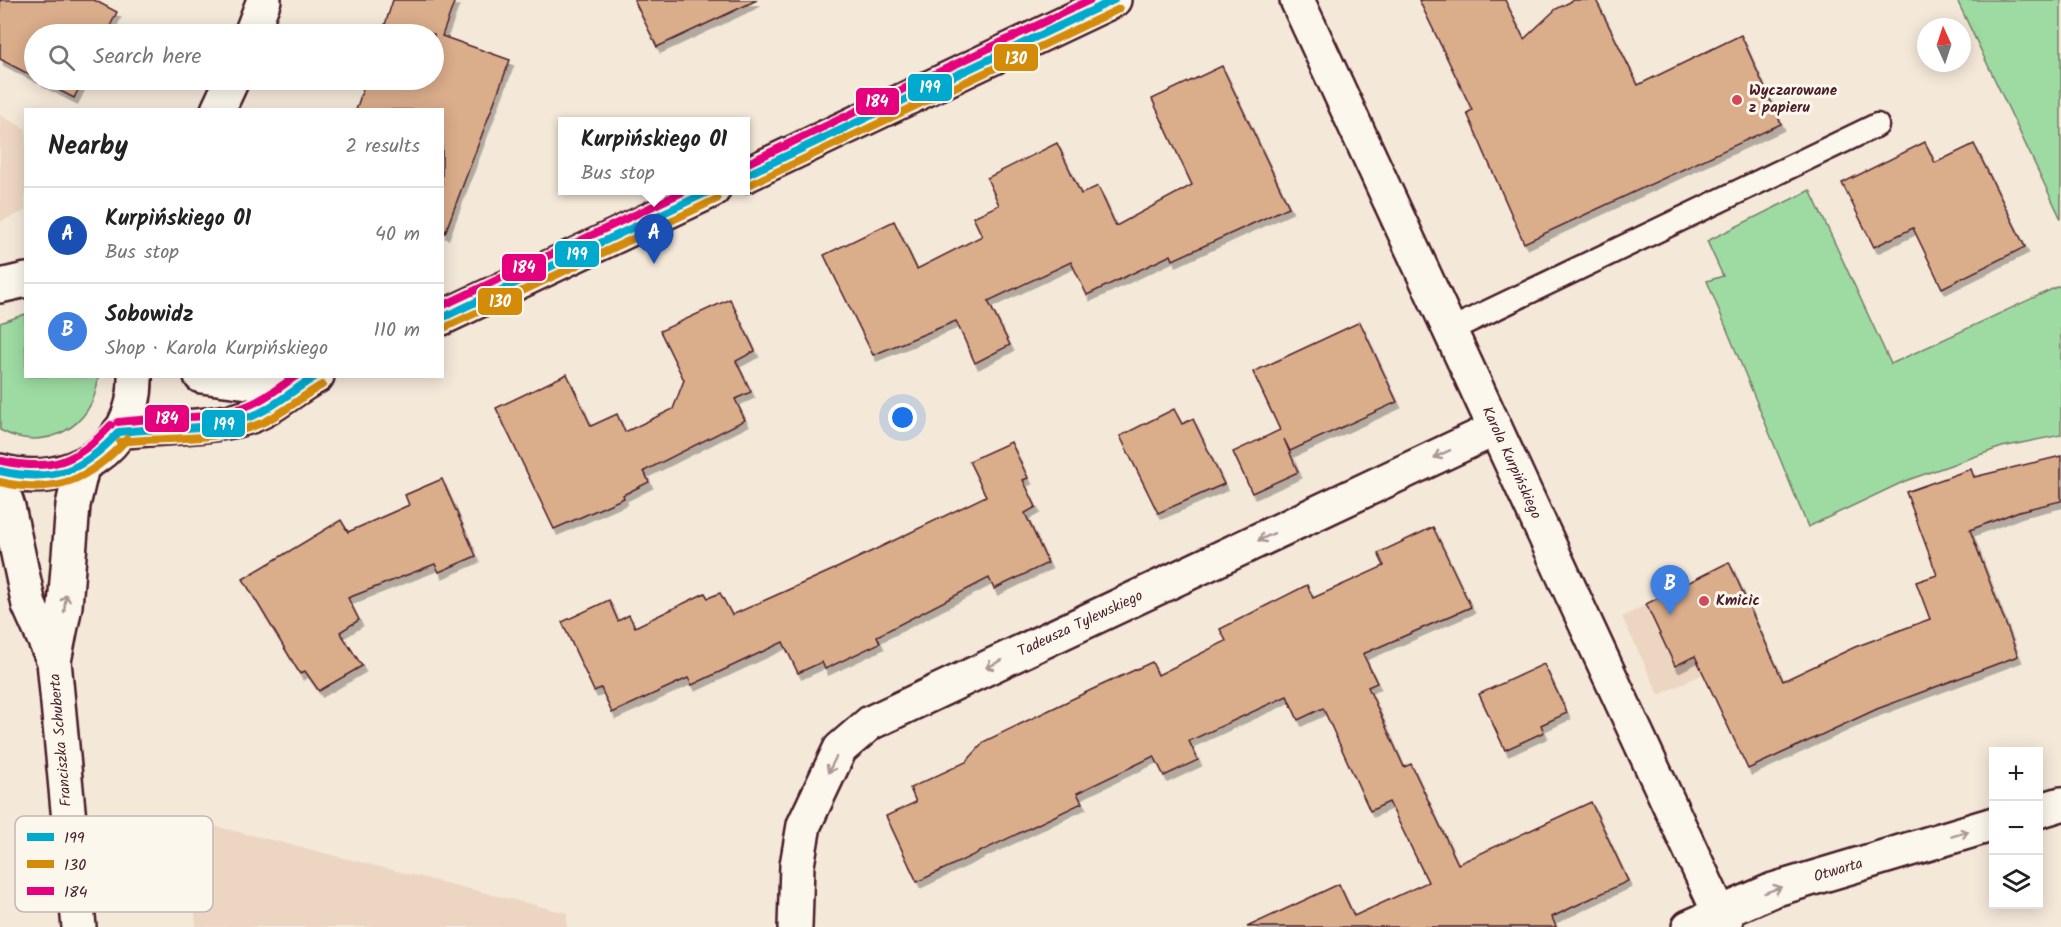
<!DOCTYPE html>
<html lang="en">
<head>
<meta charset="utf-8">
<style>
  body { margin:0; font-family:Kalam,sans-serif; background:#f2f2f2; color:#222 }
  .controls { position:absolute; right:18px; bottom:18px; display:grid; overflow:hidden; border-radius:0px; box-shadow:0 3px 15px #0003 }
  .controls button { width:54px; height:54px; display:grid; place-items:center; padding:0; border:0; border-bottom:2px solid #e0e0e0; background:#fff; color:#222; font:30px sans-serif }
  .compass { position:absolute; left:1917px; top:18px; width:54px; height:54px; border-radius:50%; background:#fff; box-shadow:0 3px 15px #0003; rotate:357deg }
  .you { position:absolute; left:903px; top:418px; width:21px; height:21px; margin:-15px; border:4px solid #fff; border-radius:50%; background:#1a73e8; box-shadow:0 0 0 9px #1a73e833 }
  .badge { display:grid; place-items:center; width:39px; height:39px; border-radius:50%; background:#0b8043; color:#fff; font-size:20px; font-weight:700 }
  .pin { position:absolute; translate:-50% -50px; filter:drop-shadow(0 2px 3px #0008) }
  .pin::after { content:''; position:absolute; top:32px; width:21px; height:18px; background:inherit; clip-path:polygon(0 0,100% 0,50% 100%) }
  .popup { position:absolute; left:558px; top:117px; width:192px; height:78px; box-sizing:border-box; display:grid; place-content:center; border-radius:0px; background:#fff; filter:drop-shadow(0 2px 4px #0005); font-size:20px; white-space:nowrap; color:#767676 }
  .popup b { font-size:22px; color:#222 }
  .popup::after { content:''; position:absolute; left:50%; top:100%; margin-left:-12px; border:12px solid transparent; border-top-color:#fff }
  .list { margin:0; padding:0; list-style:none }
  h2 { display:flex; justify-content:space-between; align-items:center; height:78px; margin:0; padding:0 24px; font-size:26px }
  h2 small { font-size:20px; font-weight:400; color:#767676 }
  .list li { display:grid; grid-template-columns:39px 1fr auto; gap:18px; align-items:center; box-sizing:border-box; height:96px; padding:0 24px; border-top:2px solid #e0e0e0 }
  .list b { display:block; font-size:22px; white-space:nowrap }
  .list p { margin:0; font-size:20px; white-space:nowrap; color:#767676 }
  .list em { font-size:20px; font-style:normal; color:#767676 }
  .icon { flex:none; width:33px; height:33px; fill:none; stroke:currentColor; stroke-width:2; stroke-linecap:round; stroke-linejoin:round }
  .map { position:relative; flex:none; width:2061px; height:927px; overflow:hidden }
  .search { position:absolute; background:#fff; box-shadow:0 3px 15px #0003; left:24px; top:24px; width:420px; height:66px; display:flex; align-items:center; gap:15px; box-sizing:border-box; padding:0 21px; border-radius:33px; color:#767676; font-size:22px }
  .panel { position:absolute; background:#fff; box-shadow:0 3px 15px #0003; left:24px; top:108px; width:420px; height:270px; border-radius:0px }
  .map>svg:first-child { display:block }
  .built { fill:#ecd6c2 }
  .green { fill:#9ddba3; stroke:#747d67; stroke-width:1.5 }
  .building { fill:#daad8b; stroke:#4a1f2b; stroke-width:1.5; filter:url(#shadow) }
  .lines { fill:none; stroke-linecap:round; stroke-linejoin:round }
  .service-casing { stroke:#4a1f2b; stroke-width:27 }
  .minor-casing { stroke:#4a1f2b; stroke-width:38 }
  .tertiary-casing { stroke:#4a1f2b; stroke-width:38 }
  .secondary-casing { stroke:#4a1f2b; stroke-width:38 }
  .service { stroke:#fbf7ec; stroke-width:22 }
  .minor { stroke:#fbf7ec; stroke-width:33 }
  .tertiary { stroke:#fbf7ec; stroke-width:33 }
  .secondary { stroke:#fbf7ec; stroke-width:33 }
  .bus-1-casing { stroke:#fbf7ec; stroke-width:12 }
  .bus-2-casing { stroke:#fbf7ec; stroke-width:12 }
  .bus-3-casing { stroke:#fbf7ec; stroke-width:12 }
  .bus-1 { stroke:#00a9ce; stroke-width:8 }
  .bus-2 { stroke:#d48b09; stroke-width:8 }
  .bus-3 { stroke:#e5007d; stroke-width:8 }
  .oneway { stroke:#ab9695 }
  .poi-dot { fill:#d1495b; stroke:#fbf7ec; stroke-width:2 }
  .labels { text-anchor:middle; dominant-baseline:central; stroke-width:6; stroke-linejoin:round; paint-order:stroke }
  .poi-label { font-size:15px; font-weight:bold; fill:#4a1f2b; stroke:#fbf7ec; text-anchor:start }
  .street-label { font-size:15px; fill:#4a1f2b; stroke:#fbf7ec }
  .key { fill:#fbf7ec; stroke:#c6b6b2; stroke-width:1.5 }
  .key-label { font-size:16px; fill:#4a1f2b }
  .line-badge { stroke:#fbf7ec; stroke-width:2 }
  .badge-label { font-size:16px; text-anchor:middle; font-weight:bold; fill:#fff }
</style>
</head>
<body>
<div class="map">
<svg width="2061" height="927" viewBox="0 0 2061 927">
  <defs>
    <filter id="shadow"><feDropShadow dx="3.5" dy="6" stdDeviation="0" flood-color="#0004"/></filter>
  </defs>
  <rect width="100%" height="100%" fill="#f4e8d9"/>
  <filter id="ink" filterUnits="userSpaceOnUse"><feTurbulence type="fractalNoise" baseFrequency=".0167" numOctaves="2"/><feDisplacementMap in="SourceGraphic" scale="12" xChannelSelector="R" yChannelSelector="G"/><feConvolveMatrix kernelMatrix="1 2 1 2 8 2 1 2 1" color-interpolation-filters="sRGB"/></filter>
  <g filter="url(#ink)">
    <g class="built">
      <path d="M0,115L26,129L25,211L0,222Z"/>
      <path d="M1707,572L1745,654L1659,695L1622,617Z"/>
      <path d="M190,820L567,913V927H196Z"/>
    </g>
    <g class="green">
      <path d="M1957,0H2061V219L2050,196Z"/>
      <path d="M1810,190L1891,364L2061,285V435L2002,447L1905,481L1808,527L1707,281L1723,276L1707,241Z"/>
      <path d="M25,314L26,376L98,377C95,427 44,454 0,430V323Z"/>
    </g>
    <g class="building">
      <path d="M0,0H94L117,12L106,34H34V77L0,59Z"/>
      <path d="M393,0H455L442,36L510,60L445,233L442,232V110H356L366,80H434V34H382Z"/>
      <path d="M634,0H757L657,47Z"/>
      <path d="M1419,0H1505L1524,39L1556,9L1574,0H1596L1638,85L1741,35L1781,124L1524,243L1467,113L1472,110Z"/>
      <path d="M1222,66L1289,207L1173,260L1171,255L1087,295L1071,262L988,301L1010,345L975,363L956,321L873,355L824,255L894,221L917,269L982,236L973,217L999,205L987,178L1057,143L1081,194L1098,186L1116,226L1192,185L1152,99Z"/>
      <path d="M39,80H83L74,98Z"/>
      <path d="M1925,142L1935,163L1974,144L2025,247L1942,288L1913,228L1874,247L1842,183Z"/>
      <path d="M730,299L755,351L736,361L751,392L735,399L745,420L644,471L649,482L623,495L624,498L554,529L496,408L567,374L591,426L617,414L625,432L673,409L684,380L660,331Z"/>
      <path d="M1360,322L1397,402L1290,451L1284,439L1298,472L1252,493L1233,452L1280,430L1253,372Z"/>
      <path d="M1174,409L1182,424L1193,419L1224,484L1158,513L1120,436Z"/>
      <path d="M1011,442L1028,478L1023,480L1036,507L1025,513L1048,563L994,589L989,578L877,636L880,643L825,669L822,662L798,673L783,642L692,685L688,678L612,713L601,688L594,691L562,622L609,600L618,621L629,615L635,627L705,593L708,598L720,593L732,615L839,567L986,496L969,461Z"/>
      <path d="M2061,456V501L2019,511L1970,530L2018,656L1877,709L1748,769L1695,656L1675,666L1646,604L1729,562L1783,681L1855,647L1930,619L1916,582L1937,575L1906,492L1971,469L1974,477Z"/>
      <path d="M442,479L476,556L439,572L435,564L348,598L359,620L340,632L362,666L319,691L305,671L300,674L243,579L341,520L348,532L409,505L405,495Z"/>
      <path d="M1433,527L1471,607L1363,654L1377,683L1368,687L1404,767L1411,764L1458,864L1591,802L1628,881L1552,917L1556,927H1247L1339,884L1354,916L1428,882L1389,802L1370,811L1323,708L1298,720L1287,696L1189,741L1198,760L1164,776L1154,756L1077,793L1082,803L917,882L886,816L916,802L910,788L966,762L985,741L1091,690L1152,662L1158,675L1226,641L1220,629L1307,585L1313,598L1384,566L1378,553Z"/>
      <path d="M1544,664L1567,713L1541,725L1544,732L1505,750L1479,694Z"/>
    </g>
    <g class="lines">
      <defs>
        <path id="service" d="M1450,330L1877,125"/>
        <g id="minor">
          <path id="s1" d="M1297,0L1726,927"/>
          <path d="M2038,811L2061,804"/>
          <path id="s2" d="M795,927L797,865L804,825L840,749L870,723L1495,429"/>
          <path id="s3" d="M1689,927L1773,890L1994,824"/>
        </g>
        <g id="tertiary">
          <path d="M746,175L1114,0"/>
          <path d="M442,318L713,190"/>
          <path d="M201,376L264,384L307,381"/>
          <path d="M119,432C160,426 204,429 245,418C273,410 291,389 317,376"/>
        </g>
        <g id="secondary">
          <path d="M251,34L264,0"/>
          <path d="M218,110L232,80"/>
          <path d="M0,286L26,280"/>
          <path d="M0,471C66,490 137,451 135,376"/>
          <path d="M0,483L8,507L29,605L54,661"/>
          <path d="M79,927L54,661L65,606L73,505L82,467"/>
        </g>
      </defs>
      <use href="#service" class="service-casing"/>
      <use href="#minor" class="minor-casing"/>
      <use href="#tertiary" class="tertiary-casing"/>
      <use href="#secondary" class="secondary-casing"/>
      <use href="#service" class="service"/>
      <use href="#minor" class="minor"/>
      <use href="#tertiary" class="tertiary"/>
      <use href="#secondary" class="secondary"/>
      <defs>
        <g id="bus-1">
          <path d="M746,175L1114,0"/>
          <path d="M442,318L712,190"/>
          <path d="M119,432C163,427 215,432 257,414C278,404 296,388 316,376"/>
          <path d="M0,471C53,483 82,472 119,432"/>
        </g>
        <g id="bus-2">
          <path d="M751,184L1119,9"/>
          <path d="M446,327L717,199"/>
          <path d="M120,442C165,437 216,442 259,424C282,415 300,397 322,385"/>
          <path d="M0,482C56,495 89,480 127,439"/>
        </g>
        <g id="bus-3">
          <path d="M746,164L1090,0"/>
          <path d="M442,306L687,190"/>
          <path d="M118,422C161,416 212,422 252,404C268,397 281,386 296,376"/>
          <path d="M2,461C52,472 77,462 111,425"/>
        </g>
      </defs>
      <use href="#bus-1" class="bus-1-casing"/>
      <use href="#bus-2" class="bus-2-casing"/>
      <use href="#bus-3" class="bus-3-casing"/>
      <use href="#bus-1" class="bus-1"/>
      <use href="#bus-2" class="bus-2"/>
      <use href="#bus-3" class="bus-3"/>
    </g>
    <defs><path id="oneway-shaft" d="M-6 0H5M1.5-3L5.5 0L1.5 3" fill="none" stroke-width="1.6" stroke-linecap="round" stroke-linejoin="round" transform="scale(1.5)"/></defs>
    <g class="oneway">
      <use href="#oneway-shaft" transform="translate(1442 454) rotate(155)"/>
      <use href="#oneway-shaft" transform="translate(1266 537) rotate(155)"/>
      <use href="#oneway-shaft" transform="translate(65 603) rotate(-84)"/>
      <use href="#oneway-shaft" transform="translate(994 664) rotate(155)"/>
      <use href="#oneway-shaft" transform="translate(832 765) rotate(117)"/>
      <use href="#oneway-shaft" transform="translate(1960 834) rotate(-17)"/>
      <use href="#oneway-shaft" transform="translate(1773 890) rotate(-20)"/>
    </g>
  </g>
  <g class="poi-dot">
    <circle cx="1737" cy="100" r="6"/>
    <circle cx="1704" cy="601" r="6"/>
  </g>
  <g class="labels">
    <g class="poi-label">
      <text x="1749" y="91">Wyczarowane<tspan x="1749" dy="17">z papieru</tspan></text>
      <text x="1716" y="601">Kmicic</text>
    </g>
    <g class="street-label">
      <text stroke="none"><textPath href="#s1" startOffset="510">Karola Kurpińskiego</textPath></text>
      <text stroke="none"><textPath href="#s2" startOffset="459">Tadeusza Tylewskiego</textPath></text>
      <text transform="translate(61 740) rotate(-95)">Franciszka Schuberta</text>
      <text stroke="none"><textPath href="#s3" startOffset="160">Otwarta</textPath></text>
    </g>
  </g>
  <rect x="15" y="816" width="198" height="96" rx="9" class="key"/>
  <rect x="27" y="833" width="27" height="8" fill="#00a9ce"/>
  <rect x="27" y="860" width="27" height="8" fill="#d48b09"/>
  <rect x="27" y="887" width="27" height="8" fill="#e5007d"/>
  <g class="key-label">
    <text x="64" y="843">199</text>
    <text x="64" y="870">130</text>
    <text x="64" y="897">184</text>
  </g>
  <g class="line-badge">
    <rect x="993" y="43" width="46" height="29" rx="6" fill="#d48b09"/>
    <rect x="907" y="73" width="46" height="29" rx="6" fill="#00a9ce"/>
    <rect x="855" y="87" width="45" height="29" rx="6" fill="#e5007d"/>
    <rect x="554" y="240" width="46" height="28" rx="6" fill="#00a9ce"/>
    <rect x="501" y="253" width="46" height="29" rx="6" fill="#e5007d"/>
    <rect x="477" y="287" width="46" height="29" rx="6" fill="#d48b09"/>
    <rect x="144" y="404" width="46" height="29" rx="6" fill="#e5007d"/>
    <rect x="201" y="409" width="45" height="29" rx="6" fill="#00a9ce"/>
  </g>
  <g class="badge-label">
    <text x="1016" y="64">130</text>
    <text x="930" y="93">199</text>
    <text x="877" y="107">184</text>
    <text x="577" y="260">199</text>
    <text x="524" y="273">184</text>
    <text x="500" y="307">130</text>
    <text x="167" y="424">184</text>
    <text x="224" y="430">199</text>
  </g>
</svg>
<div class="controls">
<button>+</button>
<button>−</button>
<button><svg class="icon" aria-label="layers" viewBox="0 0 24 24"><path d="M12 4l9 5-9 5-9-5zM3 14l9 5 9-5"/></svg></button>
</div>
<svg class="compass" viewBox="-18 -18 36 36"><path d="M0-13l5 13h-10z" fill="#e53935"/><path d="M0 13l5-13h-10z" fill="#767676"/></svg>
<div class="you"></div>
<div class="pin badge" style="left:654px;top:264px;background:#1a4fb4">A</div>
<div class="popup"><b>Kurpińskiego 01</b>Bus stop</div>
<div class="pin badge" style="left:1670px;top:615px;background:#3f7fe0">B</div>
<div class="search"><svg class="icon" aria-label="search" viewBox="0 0 24 24"><circle cx="10" cy="10" r="6"/><path d="M15 15l6 6"/></svg>Search here</div>
<section class="panel">
<h2>Nearby<small>2 results</small></h2>
<ul class="list">
<li><span class="badge" style="background:#1a4fb4">A</span><div><b>Kurpińskiego 01</b><p>Bus stop</p></div><em>40 m</em></li>
<li><span class="badge" style="background:#3f7fe0">B</span><div><b>Sobowidz</b><p>Shop · Karola Kurpińskiego</p></div><em>110 m</em></li>
</ul>
</section>
</div>
</body>
</html>
